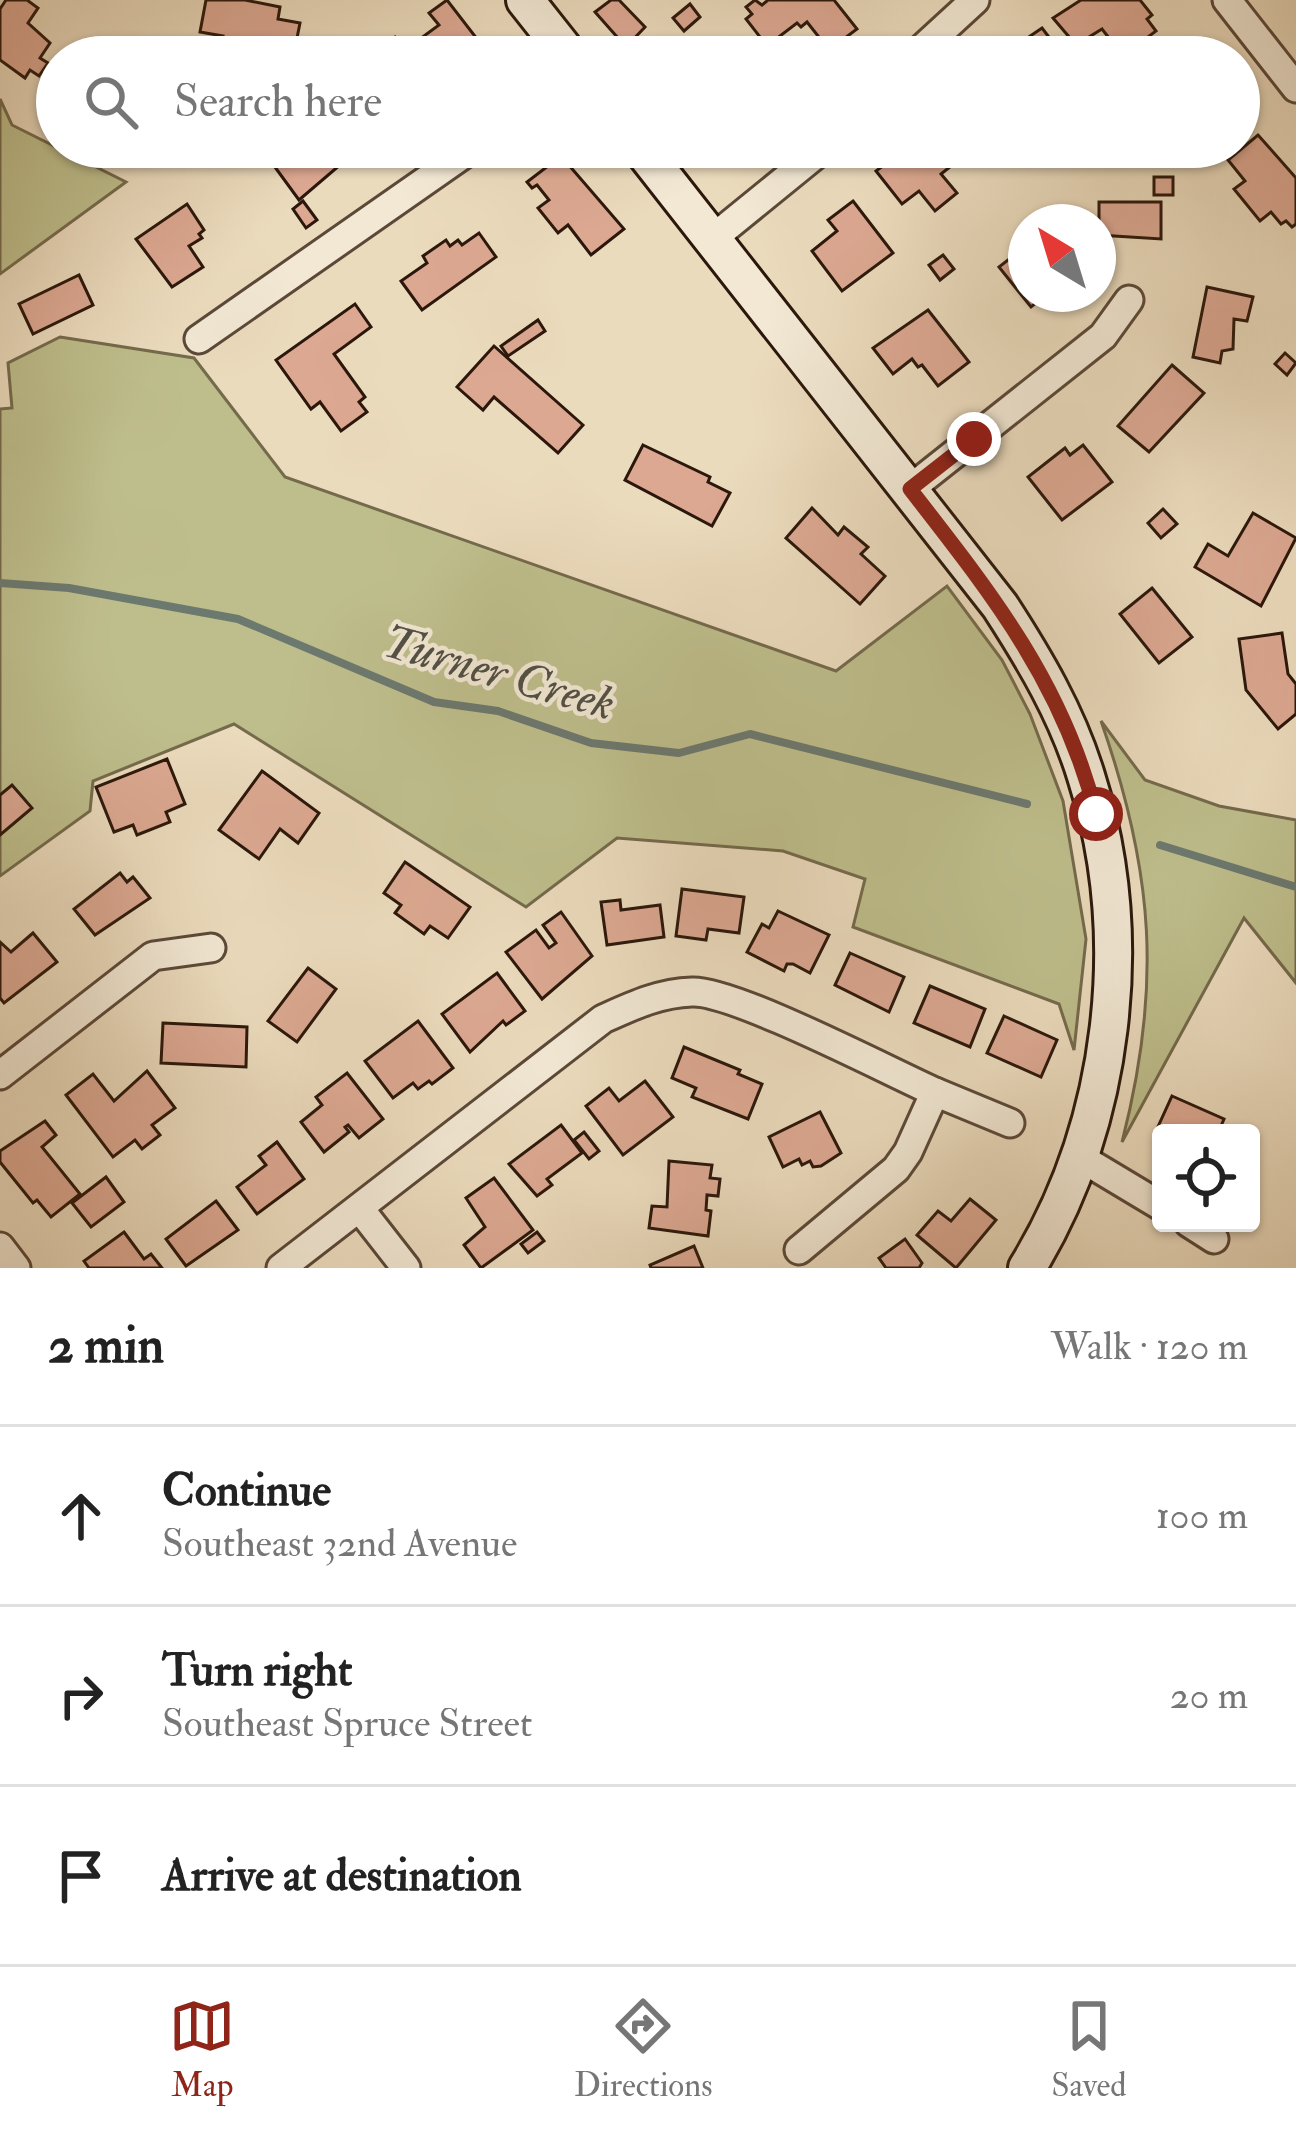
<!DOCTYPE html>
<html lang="en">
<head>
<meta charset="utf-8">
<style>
  body { margin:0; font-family:"IM FELL Double Pica",serif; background:#f2f2f2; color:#222 }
  .controls { position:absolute; right:36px; bottom:36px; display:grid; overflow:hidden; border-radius:12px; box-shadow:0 3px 9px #0004 }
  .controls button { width:108px; height:108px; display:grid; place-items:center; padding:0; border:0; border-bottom:3px solid #e0e0e0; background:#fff; color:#222; font:60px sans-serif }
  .compass { position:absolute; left:1008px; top:204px; width:108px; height:108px; border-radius:50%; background:#fff; box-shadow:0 3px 9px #0004; rotate:322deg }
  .stop { position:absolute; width:36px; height:36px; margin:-27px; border:9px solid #8f2418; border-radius:50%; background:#fff }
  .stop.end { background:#8f2418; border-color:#fff; box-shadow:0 3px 12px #0008 }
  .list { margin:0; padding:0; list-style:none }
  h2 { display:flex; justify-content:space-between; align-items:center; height:156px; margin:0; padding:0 48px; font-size:51px }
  h2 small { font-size:39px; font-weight:400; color:#767676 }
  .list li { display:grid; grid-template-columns:78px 1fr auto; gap:36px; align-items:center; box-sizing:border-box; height:180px; padding:0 48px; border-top:3px solid #e0e0e0 }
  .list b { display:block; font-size:45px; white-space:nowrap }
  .list p { margin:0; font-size:39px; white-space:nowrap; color:#767676 }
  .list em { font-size:39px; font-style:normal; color:#767676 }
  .icon { flex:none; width:66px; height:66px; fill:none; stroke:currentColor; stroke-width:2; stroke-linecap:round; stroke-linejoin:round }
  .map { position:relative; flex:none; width:1296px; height:1268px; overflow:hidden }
  .search { position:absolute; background:#fff; box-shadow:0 3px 9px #0004; left:36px; right:36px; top:36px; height:132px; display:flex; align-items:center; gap:30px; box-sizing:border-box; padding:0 42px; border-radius:66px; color:#767676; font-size:45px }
  .sheet { height:696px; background:#fff }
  nav { display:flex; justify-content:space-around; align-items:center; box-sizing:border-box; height:168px; border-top:3px solid #e0e0e0; background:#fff; font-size:33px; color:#767676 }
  nav a { display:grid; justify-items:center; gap:6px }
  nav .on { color:#8f2418 }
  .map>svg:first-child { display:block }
  .green { fill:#bebe8c; stroke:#746a4c; stroke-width:3 }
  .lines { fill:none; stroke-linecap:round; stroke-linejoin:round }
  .stream { stroke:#6c796f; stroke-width:8 }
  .building { fill:#dca892; stroke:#2b170b; stroke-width:3 }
  .street-casing { stroke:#5b4838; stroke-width:33 }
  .secondary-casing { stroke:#2b170b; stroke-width:42 }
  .street { stroke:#f2e8d4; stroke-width:27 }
  .secondary { stroke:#f2e8d4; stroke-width:36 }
  .route { stroke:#8f2418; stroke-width:15 }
  .labels { text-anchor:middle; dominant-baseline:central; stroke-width:9; stroke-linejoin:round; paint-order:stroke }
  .water-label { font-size:48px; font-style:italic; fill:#515045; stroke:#f2e8d4 }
</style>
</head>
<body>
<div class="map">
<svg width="1296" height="1268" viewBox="0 0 1296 1268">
  <rect width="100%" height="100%" fill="#ebdbbd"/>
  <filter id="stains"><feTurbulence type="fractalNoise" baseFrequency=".00167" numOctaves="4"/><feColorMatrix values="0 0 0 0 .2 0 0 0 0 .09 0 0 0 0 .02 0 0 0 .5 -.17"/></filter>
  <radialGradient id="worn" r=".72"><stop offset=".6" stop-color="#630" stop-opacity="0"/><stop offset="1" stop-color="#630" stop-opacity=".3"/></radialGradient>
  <g class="green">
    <path d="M0,99L12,125L126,182L0,274Z"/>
    <path d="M60,337L194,358L285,477L836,671L947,586L1002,660L1030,714L1063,801L1086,939L1074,1050L1059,1004L853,927L865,879L783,851L617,838L526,907L234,724L93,781L90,811L0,876V409L12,408L8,363Z"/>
    <path d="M1101,721L1145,780L1219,806L1296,820V983L1244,918L1122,1142C1162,987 1154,872 1101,721Z"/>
  </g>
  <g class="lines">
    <g class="stream">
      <path d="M0,583L69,588L238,619L434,702L498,711L591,743L679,753L750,734L1027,804"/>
      <path d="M1160,845L1296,887"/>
    </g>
  </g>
  <g class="building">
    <path d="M6,0H27L38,8L28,23L50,43L40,58L48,63L39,76L30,70L25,78L0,60V9Z"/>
    <path d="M206,0H245L280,7L278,19L300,23L294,53L275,49L274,57H219L223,36L200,32Z"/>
    <path d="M447,0L491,57H381L376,51L395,37L405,50L439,25L429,13Z"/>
    <path d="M611,0H619L645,27L626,47L595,12Z"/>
    <path d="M755,0L762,5L768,0H834L857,29L829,50L807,22L801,27L797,23L767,46L746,19L752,14L746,7Z"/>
    <path d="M1081,0H1140L1152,15L1147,19L1156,31L1131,50L1123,41L1116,47L1102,29L1076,45L1053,18Z"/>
    <path d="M690,4L700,17L684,31L673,18Z"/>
    <path d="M1042,28L1064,57H1003L1020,43Z"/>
    <path d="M57,77V114L50,111L53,105L43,101Z"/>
    <path d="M1258,135L1296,178V224L1292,227L1286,221L1281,224L1271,212L1260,221L1234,189L1245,181L1228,160Z"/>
    <path d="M294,147H361L299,200L272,163Z"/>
    <path d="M908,147H975L941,174L957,193L935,211L919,191L902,204L876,171Z"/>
    <path d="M561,156L624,229L591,255L568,225L558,233L538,208L549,200L537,185L532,188L527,182Z"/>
    <rect x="1154" y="177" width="19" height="18"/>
    <path d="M303,201L317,220L306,228L293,209Z"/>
    <path d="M853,201L893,253L842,291L812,251L837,231L828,220Z"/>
    <path d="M1099,202H1161V239L1099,235Z"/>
    <path d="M187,204L204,230L199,234L202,238L189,246L203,267L172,287L136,239Z"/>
    <path d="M479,233L496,257L422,310L401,281L427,263L423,256L446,240L450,246L458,240L462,245Z"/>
    <path d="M1026,246V294H1047L1031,307L999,267Z"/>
    <path d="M943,255L954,269L940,280L929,265Z"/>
    <path d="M79,275L93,305L33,334L19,304Z"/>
    <path d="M1207,287L1253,297L1247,321L1234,319L1233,349L1222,351L1220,363L1193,357Z"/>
    <path d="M355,304L371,327L334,354L365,397L359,402L367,412L341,431L320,402L311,409L276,360Z"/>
    <path d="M928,310L969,362L938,386L922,365L918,367L912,359L893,374L873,348Z"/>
    <path d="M538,320L545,331L508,356L501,346Z"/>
    <path d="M494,346L583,425L558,453L494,397L483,410L457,387Z"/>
    <path d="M1285,353L1296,363L1287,375L1275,364Z"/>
    <path d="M1172,365L1204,393L1149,452L1118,426Z"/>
    <path d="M643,445L710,477L708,482L730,493L712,526L625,480Z"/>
    <path d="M1083,445L1112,482L1062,520L1028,477L1065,448L1070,455Z"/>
    <path d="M812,508L838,535L844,527L868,547L861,554L885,576L860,604L786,538Z"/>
    <path d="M1163,509L1177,524L1161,538L1148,523Z"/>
    <path d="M1253,513L1296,538L1261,606L1195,567L1208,544L1228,556Z"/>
    <path d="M1152,588L1192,637L1159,663L1120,614Z"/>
    <path d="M1282,633L1288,674L1296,684V714L1278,729L1246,690L1239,639Z"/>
    <path d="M167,759L185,804L166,812L170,822L137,835L133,825L114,832L96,787Z"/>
    <path d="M262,771L319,813L298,843L280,829L259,859L219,830Z"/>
    <path d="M12,785L32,808L0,835V795Z"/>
    <path d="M405,862L470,907L448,938L430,926L424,934L395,913L401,905L384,893Z"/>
    <path d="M120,873L127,882L133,877L150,898L95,935L74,909Z"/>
    <path d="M682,889L744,897L739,933L708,929L706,940L676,936Z"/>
    <path d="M620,900L621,910L660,905L664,937L607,945L601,902Z"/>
    <path d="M778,911L829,935L810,973L793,964H787L784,971L747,952L762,924L769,928Z"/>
    <path d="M561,912L592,956L542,999L506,952L536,930L549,948L556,943L543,925Z"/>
    <path d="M33,933L57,962L4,1003L0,998V942L11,952Z"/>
    <path d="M850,953L904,977L889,1012L835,985Z"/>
    <path d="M308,968L336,989L297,1042L268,1021Z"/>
    <path d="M497,973L525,1011L506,1025L503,1021L470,1052L442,1014Z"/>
    <path d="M930,986L985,1009L970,1047L914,1023Z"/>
    <path d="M1004,1016L1057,1040L1041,1077L987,1053Z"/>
    <path d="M418,1021L453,1068L432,1084L429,1081L418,1089L413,1083L393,1098L365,1061Z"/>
    <path d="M163,1023L247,1027L246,1067L161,1063Z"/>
    <path d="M684,1047L740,1070L738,1074L762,1084L748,1119L692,1097L696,1088L672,1078Z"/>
    <path d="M147,1071L175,1108L152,1125L160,1135L142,1149L135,1140L113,1157L66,1095L93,1074L114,1101Z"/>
    <path d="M347,1073L383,1119L359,1138L348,1125L345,1127L349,1132L324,1152L301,1122L322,1105L316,1097Z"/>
    <path d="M645,1081L673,1117L623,1155L586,1106L609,1088L619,1101Z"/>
    <path d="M1172,1096L1224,1119L1218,1133L1156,1131Z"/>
    <path d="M820,1112L841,1153L821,1166L813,1167L810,1161L802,1165L799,1159L783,1167L769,1137Z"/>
    <path d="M45,1121L56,1135L42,1147L80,1194L51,1217L37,1200L33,1203L0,1162V1151Z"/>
    <path d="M561,1125L582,1153L547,1179L552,1185L537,1196L509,1164Z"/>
    <path d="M584,1132L599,1151L589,1159L574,1140Z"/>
    <path d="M277,1142L304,1179L257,1214L237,1187L266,1165L259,1156Z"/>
    <path d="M669,1161L712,1165L710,1178L720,1179L718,1196L707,1195L706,1210L711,1211L708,1236L649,1228L652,1206L667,1207Z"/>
    <path d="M106,1177L124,1202L91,1227L72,1203Z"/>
    <path d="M494,1178L533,1230L481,1268L464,1245L485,1227L466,1198Z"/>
    <path d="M970,1199L996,1220L956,1268L917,1235L938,1211L951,1221Z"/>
    <path d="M216,1201L238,1230L186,1266L166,1239Z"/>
    <path d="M124,1232L144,1259L151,1254L162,1268H89L84,1261Z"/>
    <path d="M537,1232L544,1241L528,1253L521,1244Z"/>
    <path d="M905,1239L922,1263L919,1268H886L879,1258Z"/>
    <path d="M694,1246L703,1268H651L650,1265Z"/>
  </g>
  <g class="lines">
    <defs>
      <g id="street">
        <path d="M1227,0L1296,88"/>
        <path d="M913,57L975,0"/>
        <path d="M712,239L825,147"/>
        <path d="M199,339L474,147"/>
        <path d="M910,489L1103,336L1129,300"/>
        <path d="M0,1075L153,956L211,948"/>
        <path d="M935,1092L1010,1123"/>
        <path d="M1081,1158L1161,1206"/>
        <path d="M360,1209L406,1268"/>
        <path d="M1189,1223L1214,1239"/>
        <path d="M0,1247L16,1268"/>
        <path d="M281,1268L603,1019C632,1006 659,993 692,992C733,990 888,1071 935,1092L908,1152L896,1169L799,1250"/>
      </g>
      <g id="secondary">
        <path d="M525,0L570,57"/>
        <path d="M640,147L1000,606C1035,660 1067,714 1086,776C1137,937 1115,1124 1027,1268"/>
      </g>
    </defs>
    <use href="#street" class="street-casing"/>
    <use href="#secondary" class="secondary-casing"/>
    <use href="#street" class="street"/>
    <use href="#secondary" class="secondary"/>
  </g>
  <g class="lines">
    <path class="route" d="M974,439L910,489C991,593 1063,683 1096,814"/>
  </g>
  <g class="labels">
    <g class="water-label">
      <text transform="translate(499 673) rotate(16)">Turner Creek</text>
    </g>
  </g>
  <rect width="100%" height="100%" filter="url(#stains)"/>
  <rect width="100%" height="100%" fill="url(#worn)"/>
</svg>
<div class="controls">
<button><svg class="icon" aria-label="locate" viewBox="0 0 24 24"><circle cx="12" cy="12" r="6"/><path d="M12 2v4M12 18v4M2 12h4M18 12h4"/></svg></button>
</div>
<svg class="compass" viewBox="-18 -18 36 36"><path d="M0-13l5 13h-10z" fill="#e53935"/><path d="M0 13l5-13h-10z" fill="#767676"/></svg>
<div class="stop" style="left:1096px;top:814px"></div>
<div class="stop end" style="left:974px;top:439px"></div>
<div class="search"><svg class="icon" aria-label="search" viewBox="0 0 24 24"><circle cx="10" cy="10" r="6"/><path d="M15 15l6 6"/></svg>Search here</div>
</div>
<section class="sheet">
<h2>2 min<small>Walk · 120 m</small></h2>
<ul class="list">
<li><svg class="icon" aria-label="ahead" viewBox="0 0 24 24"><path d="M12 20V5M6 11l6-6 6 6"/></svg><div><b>Continue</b><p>Southeast 32nd Avenue</p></div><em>100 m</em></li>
<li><svg class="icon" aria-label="right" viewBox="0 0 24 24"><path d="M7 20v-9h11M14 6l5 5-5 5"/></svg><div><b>Turn right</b><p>Southeast Spruce Street</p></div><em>20 m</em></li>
<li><svg class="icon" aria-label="arrive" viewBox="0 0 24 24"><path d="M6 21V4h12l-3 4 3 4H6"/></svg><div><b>Arrive at destination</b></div></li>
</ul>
</section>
<nav>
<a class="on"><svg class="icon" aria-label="map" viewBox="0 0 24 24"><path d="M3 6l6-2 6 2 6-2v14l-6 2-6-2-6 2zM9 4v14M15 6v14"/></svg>Map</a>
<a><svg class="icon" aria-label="directions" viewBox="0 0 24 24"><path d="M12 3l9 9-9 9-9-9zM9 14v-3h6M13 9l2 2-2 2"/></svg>Directions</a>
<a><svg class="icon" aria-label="saved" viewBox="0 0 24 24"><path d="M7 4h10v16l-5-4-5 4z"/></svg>Saved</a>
</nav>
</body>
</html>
